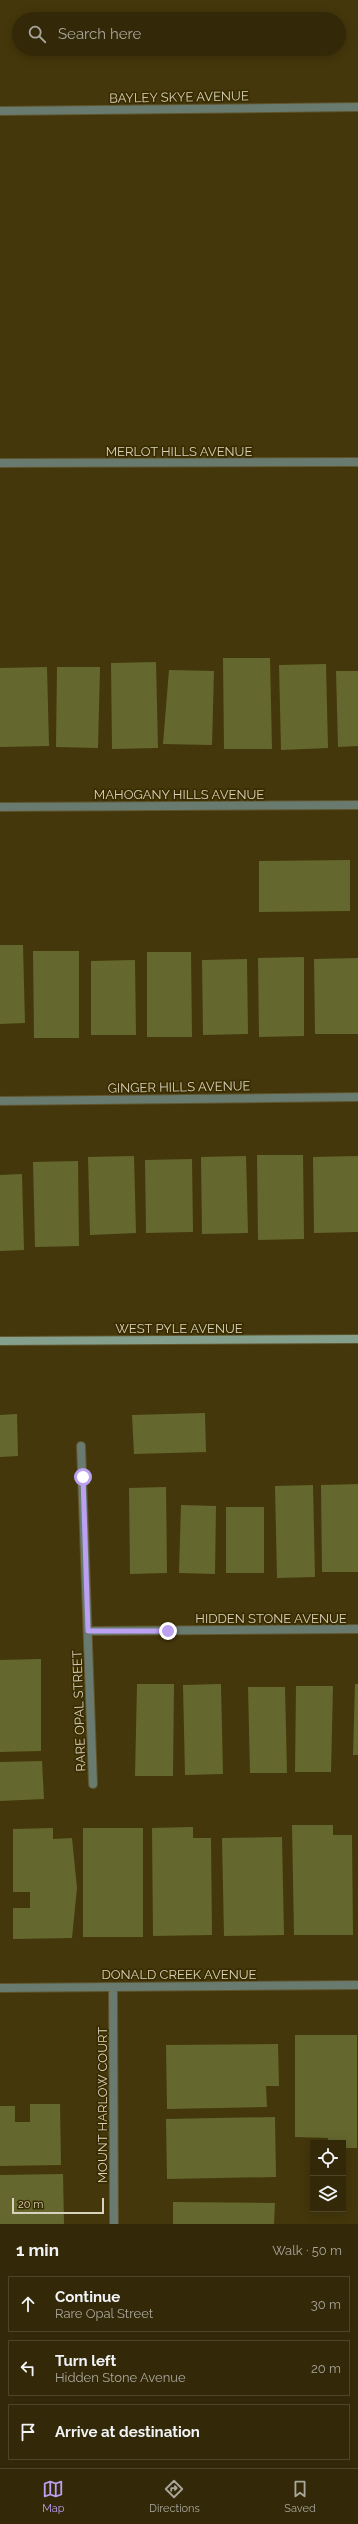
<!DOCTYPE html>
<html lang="en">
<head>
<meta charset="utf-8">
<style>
  body { margin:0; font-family:Raleway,sans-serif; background:#3e3516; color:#f1f3f6 }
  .controls { position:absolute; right:12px; bottom:12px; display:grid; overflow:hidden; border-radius:0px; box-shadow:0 2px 10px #0003 }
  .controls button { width:36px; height:36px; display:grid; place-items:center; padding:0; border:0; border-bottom:1px solid #4e4529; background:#332908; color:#f1f3f6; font:20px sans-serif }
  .scale { position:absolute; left:12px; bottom:10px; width:92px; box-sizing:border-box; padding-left:4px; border:2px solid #d8d1bb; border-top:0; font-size:11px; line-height:14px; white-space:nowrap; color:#d8d1bb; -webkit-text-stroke:3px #392d00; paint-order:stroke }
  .stop { position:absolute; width:12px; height:12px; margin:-9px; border:3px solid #bca0f2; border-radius:50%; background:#fff }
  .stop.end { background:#bca0f2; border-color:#fff; box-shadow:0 1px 4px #0008 }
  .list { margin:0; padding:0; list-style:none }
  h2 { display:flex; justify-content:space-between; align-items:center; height:52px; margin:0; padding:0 16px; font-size:17px }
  h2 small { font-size:13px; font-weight:400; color:#a9a69c }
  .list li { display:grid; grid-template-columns:26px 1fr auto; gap:12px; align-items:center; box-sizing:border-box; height:56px; margin:0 8px 8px; padding:0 8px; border:1px solid #4e4529; border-radius:0px }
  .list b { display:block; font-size:15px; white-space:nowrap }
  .list p { margin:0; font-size:13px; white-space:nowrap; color:#a9a69c }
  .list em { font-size:13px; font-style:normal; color:#a9a69c }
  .icon { flex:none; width:22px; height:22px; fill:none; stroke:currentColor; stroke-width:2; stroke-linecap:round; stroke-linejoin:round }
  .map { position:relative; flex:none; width:358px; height:2224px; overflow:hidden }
  .search { position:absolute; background:#332908; box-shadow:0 2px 10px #0003; left:12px; right:12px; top:12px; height:44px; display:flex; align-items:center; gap:10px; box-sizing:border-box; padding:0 14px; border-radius:22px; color:#a9a69c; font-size:15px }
  .sheet { height:244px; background:#332908 }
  nav { display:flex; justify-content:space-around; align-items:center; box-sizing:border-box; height:56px; border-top:1px solid #4e4529; background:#332908; font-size:11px; color:#a9a69c }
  nav a { display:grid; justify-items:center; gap:2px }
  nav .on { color:#bca0f2 }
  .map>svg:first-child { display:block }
  .building { fill:#64682e }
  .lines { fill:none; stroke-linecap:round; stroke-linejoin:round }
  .street-casing { stroke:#5f532b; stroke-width:10 }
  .secondary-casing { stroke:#5f532b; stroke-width:10 }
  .street { stroke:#697a6e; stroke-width:8 }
  .secondary { stroke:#849f8b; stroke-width:8 }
  .route { stroke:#bca0f2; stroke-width:5 }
  .labels { text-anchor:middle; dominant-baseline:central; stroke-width:3.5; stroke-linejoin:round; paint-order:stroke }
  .street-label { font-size:13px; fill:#d8d1bb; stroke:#392d00 }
</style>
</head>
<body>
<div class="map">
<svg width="358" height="2224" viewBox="0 0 358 2224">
  <rect width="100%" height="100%" fill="#44370b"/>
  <g class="building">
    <path d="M223,658H270L272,749H224Z"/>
    <path d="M156,662L158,748L112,749L111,663Z"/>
    <path d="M326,664L328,748L281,750L279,665Z"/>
    <path d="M47,667L49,746L0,747V668Z"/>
    <path d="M57,667H100L98,748L56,747Z"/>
    <path d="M169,670L214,671L212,745L163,744Z"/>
    <path d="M336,671H358V746L338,747Z"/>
    <path d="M350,860V911L259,912V861Z"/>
    <path d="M0,945H23L25,1023L0,1024Z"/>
    <path d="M33,951H79V1038H34Z"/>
    <path d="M147,952H191L192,1037H147Z"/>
    <path d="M304,957V1036L259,1037L258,958Z"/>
    <path d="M358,958V1034H315L314,959Z"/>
    <path d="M247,959L248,1034L203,1035L202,960Z"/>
    <path d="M135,960L136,1035H91V961Z"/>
    <path d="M257,1155H303L304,1239L258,1240Z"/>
    <path d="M134,1156L136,1233L90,1235L88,1157Z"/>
    <path d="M246,1156L248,1233L202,1234L201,1157Z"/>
    <path d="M358,1156V1232L314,1233L313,1157Z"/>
    <path d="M192,1159L193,1232L146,1233L145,1160Z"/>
    <path d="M78,1161L79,1246L35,1247L33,1162Z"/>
    <path d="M22,1174L24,1250L0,1251V1175Z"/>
    <path d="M205,1413L206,1452L134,1454L132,1415Z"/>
    <path d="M17,1414L18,1456L0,1457V1415Z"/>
    <path d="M358,1484V1572H322L321,1485Z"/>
    <path d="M313,1485L315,1577L277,1578L275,1486Z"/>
    <path d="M166,1487L167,1573L130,1574L129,1488Z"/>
    <path d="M181,1505L216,1506L215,1574L179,1573Z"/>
    <rect x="226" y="1507" width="38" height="66"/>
    <path d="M41,1659V1751L0,1752V1660Z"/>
    <path d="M137,1684H174L173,1776H135Z"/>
    <path d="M221,1684L223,1774L185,1775L183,1685Z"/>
    <path d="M355,1684H358V1755H353Z"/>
    <path d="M296,1686H333L331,1772H295Z"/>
    <path d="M248,1687H285L287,1773H250Z"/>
    <path d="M42,1761L44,1799L0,1801V1762Z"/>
    <path d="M292,1825H333V1835H352L353,1935H294Z"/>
    <path d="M193,1827V1838H211L212,1935L153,1936L152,1828Z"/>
    <path d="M53,1828V1839L72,1838L77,1888L72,1938L13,1939V1908H30V1892H13V1829Z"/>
    <rect x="83" y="1828" width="60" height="109"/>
    <path d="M282,1837L284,1935L224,1936L222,1838Z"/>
    <path d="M295,2035H357V2148H343V2143H328V2138L295,2137Z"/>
    <path d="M278,2044L279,2086H266L267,2107L167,2109L166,2045Z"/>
    <path d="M30,2104H60L61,2165L0,2166V2106H15V2122H30Z"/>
    <path d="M275,2117L276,2177L167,2179L166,2119Z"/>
    <path d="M63,2174L64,2224H0V2175Z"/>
    <path d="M173,2202L275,2203L274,2224H173Z"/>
  </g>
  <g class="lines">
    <defs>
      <g id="street">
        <path d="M0,111L358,107"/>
        <path d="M0,463L358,462"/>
        <path d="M0,807L358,805"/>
        <path d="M0,1101L358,1097"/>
        <path d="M81,1446L93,1784"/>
        <path d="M88,1631L358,1629"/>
        <path d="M113,1987L114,2224"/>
        <path d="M0,1988L358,1985"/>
      </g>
      <path id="secondary" d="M0,1341L358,1339"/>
    </defs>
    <use href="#street" class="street-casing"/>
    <use href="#secondary" class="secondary-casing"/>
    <use href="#street" class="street"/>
    <use href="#secondary" class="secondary"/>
  </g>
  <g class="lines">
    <path class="route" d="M83,1477L88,1631H168"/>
  </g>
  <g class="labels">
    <g class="street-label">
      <text transform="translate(179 97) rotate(-1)">BAYLEY SKYE AVENUE</text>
      <text x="179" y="451">MERLOT HILLS AVENUE</text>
      <text x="179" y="794">MAHOGANY HILLS AVENUE</text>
      <text transform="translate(179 1087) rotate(-1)">GINGER HILLS AVENUE</text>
      <text x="179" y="1328">WEST PYLE AVENUE</text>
      <text x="271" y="1618">HIDDEN STONE AVENUE</text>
      <text transform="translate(79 1711) rotate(-92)">RARE OPAL STREET</text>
      <text x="179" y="1974">DONALD CREEK AVENUE</text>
      <text transform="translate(102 2105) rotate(-90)">MOUNT HARLOW COURT</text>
    </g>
  </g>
</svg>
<div class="controls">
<button><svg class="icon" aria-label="locate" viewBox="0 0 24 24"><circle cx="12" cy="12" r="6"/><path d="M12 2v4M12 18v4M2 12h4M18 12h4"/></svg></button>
<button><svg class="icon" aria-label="layers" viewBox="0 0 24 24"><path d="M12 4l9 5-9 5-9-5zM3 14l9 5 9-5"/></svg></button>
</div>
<div class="scale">20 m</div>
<div class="stop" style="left:83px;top:1477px"></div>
<div class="stop end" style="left:168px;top:1631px"></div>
<div class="search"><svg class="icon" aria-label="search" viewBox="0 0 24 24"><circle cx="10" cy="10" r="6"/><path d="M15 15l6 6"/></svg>Search here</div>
</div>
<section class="sheet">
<h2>1 min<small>Walk · 50 m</small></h2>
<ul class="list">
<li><svg class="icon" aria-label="ahead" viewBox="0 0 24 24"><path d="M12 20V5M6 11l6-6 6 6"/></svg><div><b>Continue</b><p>Rare Opal Street</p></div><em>30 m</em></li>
<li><svg class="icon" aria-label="left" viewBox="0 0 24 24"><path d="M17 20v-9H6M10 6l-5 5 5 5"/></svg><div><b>Turn left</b><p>Hidden Stone Avenue</p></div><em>20 m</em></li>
<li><svg class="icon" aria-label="arrive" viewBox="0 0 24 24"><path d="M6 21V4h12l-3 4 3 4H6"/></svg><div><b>Arrive at destination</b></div></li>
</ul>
</section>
<nav>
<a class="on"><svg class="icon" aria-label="map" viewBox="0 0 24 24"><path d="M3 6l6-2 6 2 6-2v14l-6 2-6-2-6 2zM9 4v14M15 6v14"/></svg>Map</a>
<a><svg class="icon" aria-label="directions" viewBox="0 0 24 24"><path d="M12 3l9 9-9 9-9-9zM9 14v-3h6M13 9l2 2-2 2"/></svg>Directions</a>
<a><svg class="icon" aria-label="saved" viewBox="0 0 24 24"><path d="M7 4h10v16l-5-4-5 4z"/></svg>Saved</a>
</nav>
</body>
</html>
